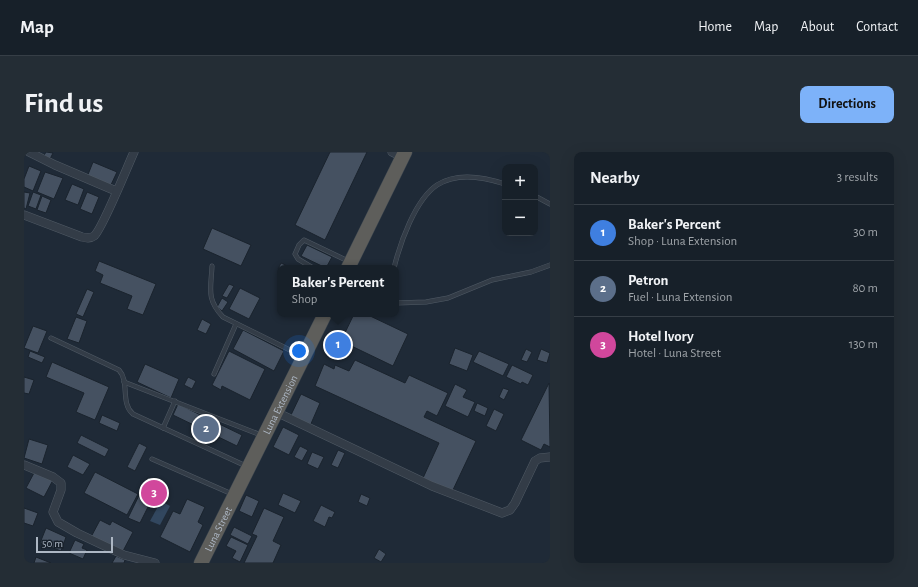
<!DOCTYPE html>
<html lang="en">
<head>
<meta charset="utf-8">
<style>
  body { margin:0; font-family:"Alegreya Sans",sans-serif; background:#242d35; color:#f1f3f6 }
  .controls { position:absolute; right:12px; top:12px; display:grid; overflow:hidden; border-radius:8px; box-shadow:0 4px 16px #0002 }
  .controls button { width:36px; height:36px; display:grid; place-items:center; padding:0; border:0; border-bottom:1px solid #363e46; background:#172029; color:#f1f3f6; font:20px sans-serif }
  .scale { position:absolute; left:12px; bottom:10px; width:77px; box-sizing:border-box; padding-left:4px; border:2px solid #adb7c4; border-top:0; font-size:11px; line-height:14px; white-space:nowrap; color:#adb7c4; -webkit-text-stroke:3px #18212b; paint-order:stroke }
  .you { position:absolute; left:275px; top:199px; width:14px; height:14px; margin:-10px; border:3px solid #fff; border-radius:50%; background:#1a73e8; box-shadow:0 0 0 6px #1a73e833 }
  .badge { display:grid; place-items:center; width:26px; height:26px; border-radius:50%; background:#7db2f9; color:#fff; font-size:13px; font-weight:700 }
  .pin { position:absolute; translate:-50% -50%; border:2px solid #fff; box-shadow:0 1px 4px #0006 }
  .popup { position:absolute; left:253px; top:113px; width:122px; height:52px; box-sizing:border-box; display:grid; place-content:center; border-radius:8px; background:#172029; filter:drop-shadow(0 1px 3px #0005); font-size:13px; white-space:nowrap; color:#9ea3a8 }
  .popup b { font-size:15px; color:#f1f3f6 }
  .popup::after { content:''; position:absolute; left:50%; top:100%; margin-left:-8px; border:8px solid transparent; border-top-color:#172029 }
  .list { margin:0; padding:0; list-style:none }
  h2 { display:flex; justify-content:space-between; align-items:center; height:52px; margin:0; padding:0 16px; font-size:17px }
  h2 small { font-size:13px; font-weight:400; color:#9ea3a8 }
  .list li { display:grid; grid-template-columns:26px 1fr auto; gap:12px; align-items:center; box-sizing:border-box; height:56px; padding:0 16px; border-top:1px solid #363e46 }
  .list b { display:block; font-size:15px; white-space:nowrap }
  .list p { margin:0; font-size:13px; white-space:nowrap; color:#9ea3a8 }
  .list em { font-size:13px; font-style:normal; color:#9ea3a8 }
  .map { position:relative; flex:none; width:526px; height:411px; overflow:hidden; border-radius:8px }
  header { display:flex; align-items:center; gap:24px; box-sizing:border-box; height:56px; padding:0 20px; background:#172029; border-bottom:1px solid #363e46 }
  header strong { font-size:19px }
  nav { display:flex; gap:22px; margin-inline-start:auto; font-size:14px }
  .intro { display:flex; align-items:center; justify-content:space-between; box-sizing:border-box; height:96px; padding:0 24px }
  h1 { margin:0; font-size:28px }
  .button { padding:10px 18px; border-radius:8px; background:#7db2f9; color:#111; font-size:14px; font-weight:700 }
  main { display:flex; gap:24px; padding:0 24px }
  aside { flex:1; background:#172029; border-radius:8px; box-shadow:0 4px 16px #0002 }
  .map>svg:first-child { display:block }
  .water { fill:#32475f }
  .building { fill:#455161; stroke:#1a232d }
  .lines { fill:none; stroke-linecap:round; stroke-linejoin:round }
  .service-casing { stroke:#505a65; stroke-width:5 }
  .minor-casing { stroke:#505a65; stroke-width:9 }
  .trunk-casing { stroke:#3a444e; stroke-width:15 }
  .service { stroke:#333c47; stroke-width:4 }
  .minor { stroke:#333c47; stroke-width:8 }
  .trunk { stroke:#5e5e5b; stroke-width:14 }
  .labels { text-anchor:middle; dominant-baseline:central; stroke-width:3; stroke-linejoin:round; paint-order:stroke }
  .street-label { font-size:11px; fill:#adb7c4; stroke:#18212b }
</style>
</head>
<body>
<header>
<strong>Map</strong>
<nav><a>Home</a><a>Map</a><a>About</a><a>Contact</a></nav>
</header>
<div class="intro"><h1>Find us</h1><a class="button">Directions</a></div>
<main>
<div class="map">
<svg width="526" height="411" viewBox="0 0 526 411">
  <rect width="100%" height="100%" fill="#1f2a37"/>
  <path class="water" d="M137,349L146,354L136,373L126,369Z"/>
  <g class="building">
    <path d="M22,0L29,1L26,7L19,5Z"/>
    <path d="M306,0H343L301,88L271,73Z"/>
    <path d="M69,10L93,20L86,35L63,25Z"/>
    <path d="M5,14L17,19L9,39L0,35V27Z"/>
    <path d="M21,20L39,26L30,47L13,40Z"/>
    <path d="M48,32L60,37L54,53L41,48Z"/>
    <path d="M0,40L6,41L2,57L0,56Z"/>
    <path d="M9,40L17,43L12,57L4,54Z"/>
    <path d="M63,40L75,45L68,62L56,57Z"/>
    <path d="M18,44L27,48L22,61L13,58Z"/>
    <path d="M188,76L227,93L217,114L179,97Z"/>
    <path d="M283,93L308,105L302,116L277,104Z"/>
    <path d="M75,109L132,132L119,163L103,157L108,144L76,131L79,123L71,119Z"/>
    <path d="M257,111L268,116L254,117Z"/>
    <path d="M205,132L210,134L203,146L198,144Z"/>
    <path d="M216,136L236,146L225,167L205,157Z"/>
    <path d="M63,137L70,140L59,165L52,162Z"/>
    <path d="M198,146L204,150L198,159L193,155Z"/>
    <path d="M330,162H342L384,182L369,214L317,189Z"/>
    <path d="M52,165L63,169L55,191L43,187Z"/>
    <path d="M178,167L187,172L182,182L173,178Z"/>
    <path d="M9,174L23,179L14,201L0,196Z"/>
    <path d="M219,178L260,199L250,219L209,197Z"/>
    <path d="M431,196L449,203L443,219L425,212Z"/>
    <path d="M502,197L508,200L503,210L497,208Z"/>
    <path d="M517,197L526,201L523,211L513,208Z"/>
    <path d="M6,199L21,205L18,211L4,205Z"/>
    <path d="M205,199L241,217L226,248L198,234L197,238L188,233Z"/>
    <path d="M455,199L485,212L479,224L449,210Z"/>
    <path d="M331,208L381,231L385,223L424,241L413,264L403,259L400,265L452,289L428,340L399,326L415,291L291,234L300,212L310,217L311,213L325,219Z"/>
    <path d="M28,210L85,235L71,268L52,260L60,241L22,225Z"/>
    <path d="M121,212L155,227L147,246L113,230Z"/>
    <path d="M488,213L509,223L504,233L498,230L497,232L482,225Z"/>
    <path d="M0,225L10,228L5,242L0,241Z"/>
    <path d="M164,225L172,229L168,237L160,233Z"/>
    <path d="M525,231L526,295L520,292L517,298L497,288Z"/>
    <path d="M431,232L443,238L439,245L451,250L444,265L421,254Z"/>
    <path d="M479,236L485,238L480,248L475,245Z"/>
    <path d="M277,242L296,251L286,274L266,265Z"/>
    <path d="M453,251L464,256L461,264L450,259Z"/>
    <path d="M154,252L218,283L213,294L149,263Z"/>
    <path d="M470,257L480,262L472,279L462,274Z"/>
    <path d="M78,263L96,271L93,279L75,271Z"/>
    <path d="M259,275L275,283L265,303L249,295Z"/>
    <path d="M57,283L85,297L81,305L53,291Z"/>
    <path d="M5,287L24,293L18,312L0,306Z"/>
    <path d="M115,291L123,295L111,319L103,315Z"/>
    <path d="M276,294L284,298L278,309L270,305Z"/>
    <path d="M314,298L321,301L314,316L307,313Z"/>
    <path d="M288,300L300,305L294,317L283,312Z"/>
    <path d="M49,303L66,312L59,323L43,315Z"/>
    <path d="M11,319L29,328L20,345L2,336Z"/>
    <path d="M71,320L114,342L103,363L60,341Z"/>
    <path d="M124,325L129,328L131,325L142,331L137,342L132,339L116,371L104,366Z"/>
    <path d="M259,341L277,349L271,361L254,353Z"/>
    <path d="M337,342L346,346L343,354L334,350Z"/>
    <path d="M222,343L235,349L228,365L215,359Z"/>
    <path d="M163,347L181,355L174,370L179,373L166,400L136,385L149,359L156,362Z"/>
    <path d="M297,353L311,360L308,366L305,365L301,375L289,369Z"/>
    <path d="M0,356L14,361L9,374L0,371Z"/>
    <path d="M240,356L260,365L249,389L257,393L249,411H220L233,384L228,382Z"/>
    <path d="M76,368L86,373L88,369L109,380L98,401L67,385Z"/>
    <path d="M210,375L228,384L224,392L206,383Z"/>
    <path d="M22,376L42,385L37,399L16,391Z"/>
    <path d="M207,385L224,393L216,410L208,406L212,399L202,394Z"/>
    <path d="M51,388L60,392L58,396L63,398L59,407L45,401Z"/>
    <path d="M355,397L362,402L357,410L350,406Z"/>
    <path d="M92,404L101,408L100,411H88Z"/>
    <path d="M12,405L27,411H10Z"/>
  </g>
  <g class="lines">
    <defs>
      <g id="service">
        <path d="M511,44L526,52"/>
        <path d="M188,114C187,137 182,147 199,165L278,204"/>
        <path d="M289,116L274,107L271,102L275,93L280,88L324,109"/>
        <path d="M370,116C376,91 391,48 413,33C433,20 460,25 481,32"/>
        <path d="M372,151L402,150L424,146L468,128L507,120L526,113"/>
        <path d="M27,186L95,218C106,230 96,251 109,262L222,314"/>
        <path d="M190,222L212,172"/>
        <path d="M100,230L237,283"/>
        <path d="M139,276L151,249"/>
        <path d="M128,307L208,342"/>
      </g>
      <g id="minor">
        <path d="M5,0L31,13L92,39"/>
        <path d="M368,0L378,5"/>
        <path d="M0,63L58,85C62,86 66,87 70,84C78,78 104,13 110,0"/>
        <path d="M252,260L408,334L478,361L486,358L491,351L511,309L516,306L526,305"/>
        <path d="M0,313L29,325L37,331V338L29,360L34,370L53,381L100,403L131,411"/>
      </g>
      <g id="trunk">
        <path d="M324,116L381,0"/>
        <path id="s1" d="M177,411L301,162"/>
      </g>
    </defs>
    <use href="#service" class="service-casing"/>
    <use href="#minor" class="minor-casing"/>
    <use href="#trunk" class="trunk-casing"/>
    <use href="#service" class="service"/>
    <use href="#minor" class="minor"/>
    <use href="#trunk" class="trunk"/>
  </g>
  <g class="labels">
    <g class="street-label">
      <text stroke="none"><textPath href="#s1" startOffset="177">Luna Extension</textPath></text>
      <text stroke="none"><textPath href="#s1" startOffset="38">Luna Street</textPath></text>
    </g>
  </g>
</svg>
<div class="controls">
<button>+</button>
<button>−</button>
</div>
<div class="scale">50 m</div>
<div class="you"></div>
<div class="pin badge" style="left:314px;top:193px;background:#3f7fe0">1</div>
<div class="popup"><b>Baker's Percent</b>Shop</div>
<div class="pin badge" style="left:182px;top:277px;background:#5c6f8a">2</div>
<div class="pin badge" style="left:130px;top:341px;background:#d1479c">3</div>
</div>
<aside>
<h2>Nearby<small>3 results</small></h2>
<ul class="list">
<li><span class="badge" style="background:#3f7fe0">1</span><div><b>Baker's Percent</b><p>Shop · Luna Extension</p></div><em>30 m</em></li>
<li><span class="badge" style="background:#5c6f8a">2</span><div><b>Petron</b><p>Fuel · Luna Extension</p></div><em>80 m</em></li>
<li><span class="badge" style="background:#d1479c">3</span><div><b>Hotel Ivory</b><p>Hotel · Luna Street</p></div><em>130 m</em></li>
</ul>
</aside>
</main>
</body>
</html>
